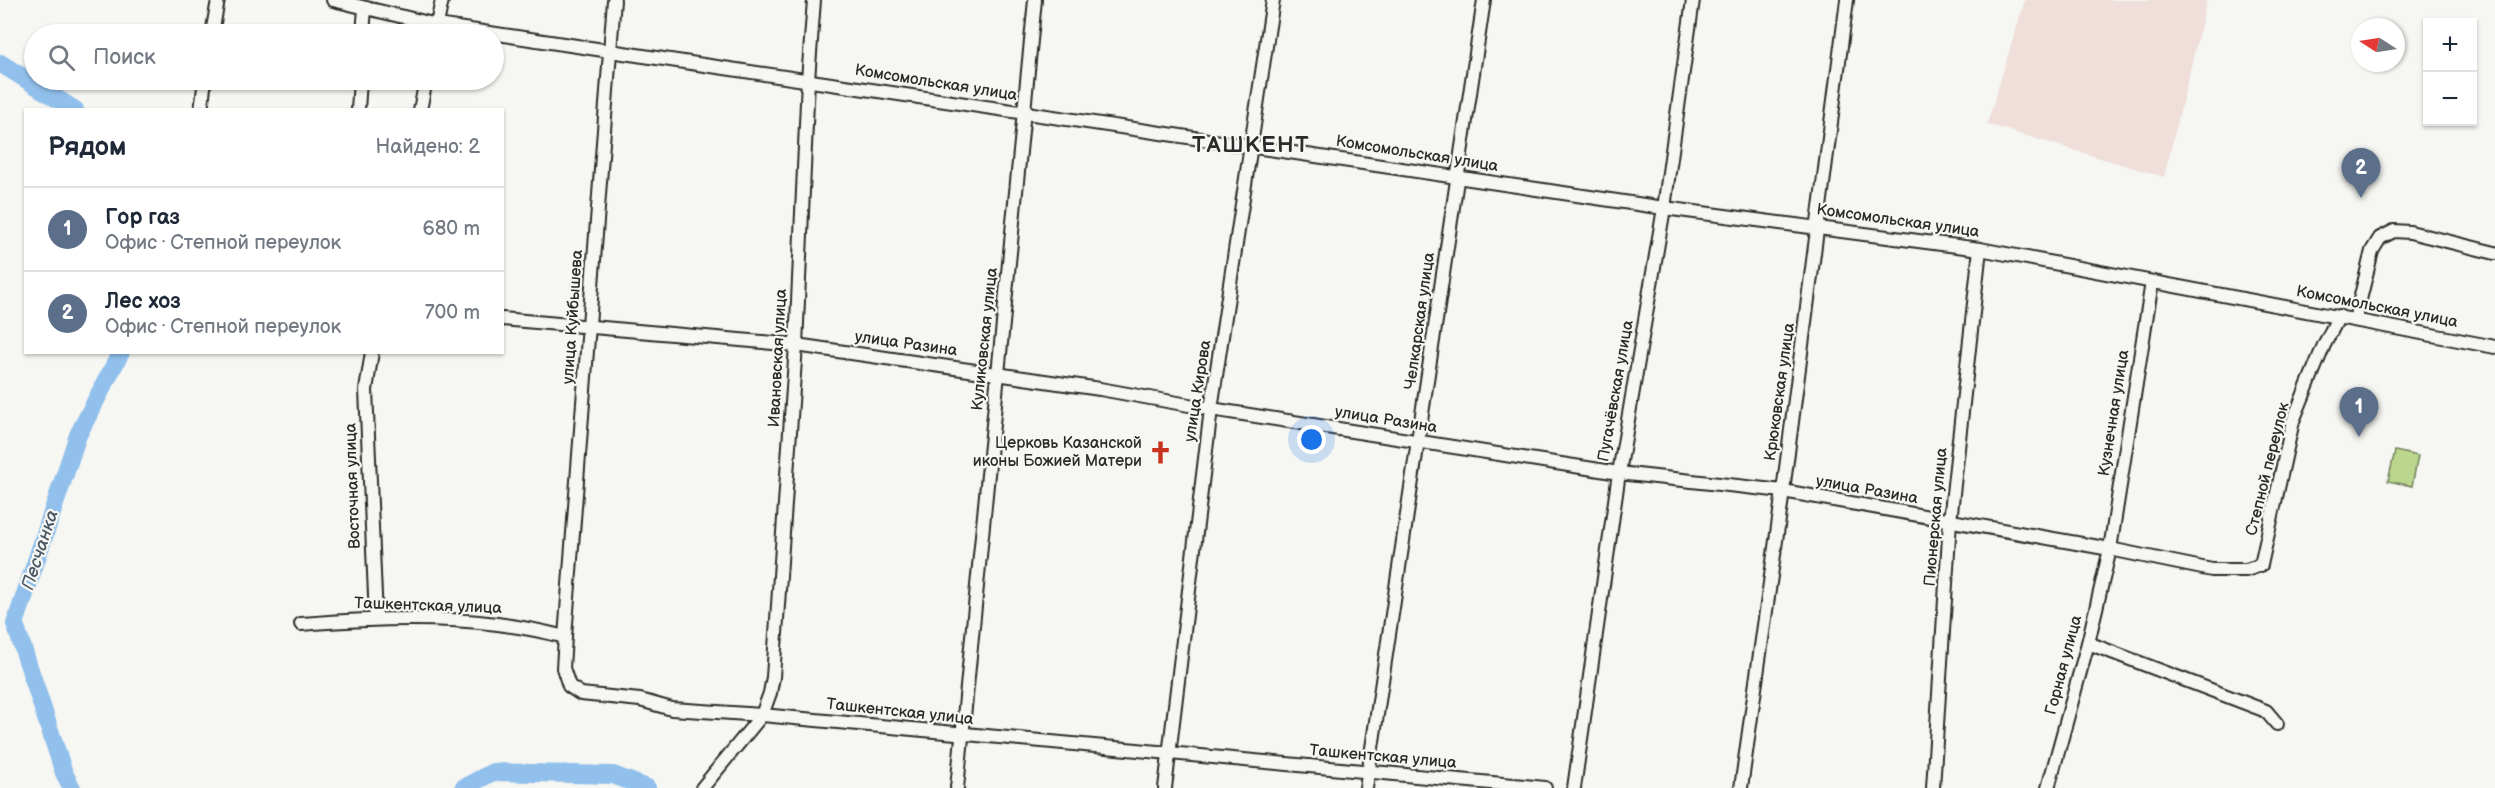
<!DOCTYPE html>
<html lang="ru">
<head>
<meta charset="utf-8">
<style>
  body { margin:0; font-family:"Balsamiq Sans",sans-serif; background:#f2f2f3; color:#1f2937 }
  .controls { position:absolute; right:18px; top:18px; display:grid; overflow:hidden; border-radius:0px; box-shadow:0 2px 4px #0004 }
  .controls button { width:54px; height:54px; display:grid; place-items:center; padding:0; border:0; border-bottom:2px solid #e0e1e3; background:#fff; color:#1f2937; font:30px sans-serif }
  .compass { position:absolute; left:2351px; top:18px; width:54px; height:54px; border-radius:50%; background:#fff; box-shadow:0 2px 4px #0004; rotate:282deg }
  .you { position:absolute; left:1312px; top:440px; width:21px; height:21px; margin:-15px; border:4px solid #fff; border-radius:50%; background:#1a73e8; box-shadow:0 0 0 9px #1a73e833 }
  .badge { display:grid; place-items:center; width:39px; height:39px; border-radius:50%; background:#1a73e8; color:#fff; font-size:20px; font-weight:700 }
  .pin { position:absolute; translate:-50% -50px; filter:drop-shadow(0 2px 3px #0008) }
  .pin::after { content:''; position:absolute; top:32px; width:21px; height:18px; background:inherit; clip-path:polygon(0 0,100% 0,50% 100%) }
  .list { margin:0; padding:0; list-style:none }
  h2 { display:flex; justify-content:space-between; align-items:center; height:78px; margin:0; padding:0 24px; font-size:26px }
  h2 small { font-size:20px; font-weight:400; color:#747a83 }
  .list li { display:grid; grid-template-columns:39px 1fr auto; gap:18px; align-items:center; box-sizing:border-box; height:84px; padding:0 24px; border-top:2px solid #e0e1e3 }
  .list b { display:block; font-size:22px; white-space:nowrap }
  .list p { margin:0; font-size:20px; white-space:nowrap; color:#747a83 }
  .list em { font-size:20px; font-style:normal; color:#747a83 }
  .icon { flex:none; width:33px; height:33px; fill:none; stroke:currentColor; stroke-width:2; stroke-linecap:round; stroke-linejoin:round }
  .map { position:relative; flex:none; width:2495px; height:788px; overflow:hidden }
  .search { position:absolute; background:#fff; box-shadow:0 2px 4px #0004; left:24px; top:24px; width:480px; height:66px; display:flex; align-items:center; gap:15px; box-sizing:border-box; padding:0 21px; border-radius:33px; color:#747a83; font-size:22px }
  .panel { position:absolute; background:#fff; box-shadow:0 2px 4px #0004; left:24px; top:108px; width:480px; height:246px; border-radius:0px }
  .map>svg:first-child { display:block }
  .built { fill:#efdeda }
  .green { fill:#bbd78e; stroke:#73815c; stroke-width:1.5 }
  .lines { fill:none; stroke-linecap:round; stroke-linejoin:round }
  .river { stroke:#91c0ec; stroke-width:18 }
  .minor-casing { stroke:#2b2b2b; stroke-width:16 }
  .minor { stroke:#f6f6f2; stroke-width:12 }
  .labels { text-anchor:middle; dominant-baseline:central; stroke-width:4.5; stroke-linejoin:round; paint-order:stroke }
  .street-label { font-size:16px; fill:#2b2b2b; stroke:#f6f6f2 }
  .poi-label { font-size:16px; fill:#2b2b2b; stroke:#f6f6f2; text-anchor:end }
  .water-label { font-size:18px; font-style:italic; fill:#4a5865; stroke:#f6f6f2 }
  .district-label { font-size:22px; font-weight:bold; letter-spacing:1.5px; fill:#2b2b2b; stroke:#f6f6f2 }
</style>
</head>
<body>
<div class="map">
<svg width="2495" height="788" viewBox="0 0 2495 788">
  <rect width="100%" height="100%" fill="#f6f6f2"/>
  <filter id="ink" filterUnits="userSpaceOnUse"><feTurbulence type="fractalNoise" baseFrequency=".0167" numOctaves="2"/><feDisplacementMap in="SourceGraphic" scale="12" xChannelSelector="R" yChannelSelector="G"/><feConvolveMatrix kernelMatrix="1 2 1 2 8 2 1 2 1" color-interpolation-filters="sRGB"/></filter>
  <g filter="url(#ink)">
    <path class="built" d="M2025,0H2207L2164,177L1987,124Z"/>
    <path class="green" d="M2395,451L2418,456L2412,486L2388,481Z"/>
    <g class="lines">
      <g class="river">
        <path d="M0,63L75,110"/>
        <path d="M72,788L64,773L15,624L78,435L121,352"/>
        <path d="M463,788L493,772L613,775L647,788"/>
      </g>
      <defs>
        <g id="minor">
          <path d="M333,0L437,25L610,51L1664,208L1980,249L2495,347"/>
          <path d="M212,34L218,0"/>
          <path d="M363,34L365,8"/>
          <path d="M435,34L442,0"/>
          <path d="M201,110L205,80"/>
          <path d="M358,110L360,80"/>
          <path d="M420,110L426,80"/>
          <path d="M502,319L796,345L1100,389L1211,409L1619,473L1783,491L2110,549L2212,570H2246L2261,565L2293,421L2324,345L2339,316"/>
          <path d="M2355,320L2372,251L2380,238L2394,231L2410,232L2495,253"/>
          <path d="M372,352L366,390L376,618"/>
          <path d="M301,624C389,617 479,614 565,637L563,668L569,686L581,694L640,700L672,709L762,715L1545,788"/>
          <path d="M565,637L614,0"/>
          <path d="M2088,643L2266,711L2277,724"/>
          <path d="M702,788L762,715L770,693L773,677L796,345L808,80L814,0"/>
          <path d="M957,788L1035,0"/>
          <path d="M1165,788L1211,409L1273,0"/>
          <path d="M1366,788L1484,0"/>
          <path d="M1574,788L1619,473L1664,208L1693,0"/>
          <path d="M1741,788L1783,491L1847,0"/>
          <path d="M1933,788L1950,521L1980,249"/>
          <path d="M2048,788L2088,643L2110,549L2152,282"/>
        </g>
      </defs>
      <use href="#minor" class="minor-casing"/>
      <use href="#minor" class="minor"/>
    </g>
  </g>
  <defs>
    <symbol id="church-bare" viewBox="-9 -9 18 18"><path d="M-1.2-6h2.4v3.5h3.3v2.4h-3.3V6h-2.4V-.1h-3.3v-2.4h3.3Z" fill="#c8321e" stroke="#f6f6f2" stroke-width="2.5" paint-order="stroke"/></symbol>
  </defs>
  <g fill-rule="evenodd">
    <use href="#church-bare" x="1144" y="436" width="33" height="33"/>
  </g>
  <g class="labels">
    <g class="street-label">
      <text transform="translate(936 83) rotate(9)">Комсомольская улица</text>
      <text transform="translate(1417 154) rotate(9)">Комсомольская улица</text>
      <text transform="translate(1898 221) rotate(8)">Комсомольская улица</text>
      <text transform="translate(2377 307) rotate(11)">Комсомольская улица</text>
      <text transform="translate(573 317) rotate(-86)">улица Куйбышева</text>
      <text transform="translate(1420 321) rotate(-82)">Челкарская улица</text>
      <text transform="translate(985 339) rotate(-84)">Куликовская улица</text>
      <text transform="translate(906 344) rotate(8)">улица Разина</text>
      <text transform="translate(778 358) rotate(-87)">Ивановская улица</text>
      <text transform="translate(1198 391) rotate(-81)">улица Кирова</text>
      <text transform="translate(1616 391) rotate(-80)">Пугачёвская улица</text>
      <text transform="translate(1780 392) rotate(-82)">Крюковская улица</text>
      <text transform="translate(2114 413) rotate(-81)">Кузнечная улица</text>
      <text transform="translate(1386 420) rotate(9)">улица Разина</text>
      <text transform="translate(2268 469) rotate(-76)">Степной переулок</text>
      <text transform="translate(353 486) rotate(-92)">Восточная улица</text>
      <text transform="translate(1867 490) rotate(10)">улица Разина</text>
      <text transform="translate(1936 517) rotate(-85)">Пионерская улица</text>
      <text transform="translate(428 606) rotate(2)">Ташкентская улица</text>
      <text transform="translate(2064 665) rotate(-75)">Горная улица</text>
      <text transform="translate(900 712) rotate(6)">Ташкентская улица</text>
      <text transform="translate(1383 757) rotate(5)">Ташкентская улица</text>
    </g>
    <g class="poi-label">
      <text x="1142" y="443">Церковь Казанской<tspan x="1142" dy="18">иконы Божией Матери</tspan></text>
    </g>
    <g class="water-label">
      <text transform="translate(40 550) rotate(-72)">Песчанка</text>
    </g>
    <g class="district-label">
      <text x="1251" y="145">ТАШКЕНТ</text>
    </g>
  </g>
</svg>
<div class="controls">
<button>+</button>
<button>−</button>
</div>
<svg class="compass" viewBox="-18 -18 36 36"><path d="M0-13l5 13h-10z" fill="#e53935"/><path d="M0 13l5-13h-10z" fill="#747a83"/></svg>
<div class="you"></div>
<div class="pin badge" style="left:2359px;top:437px;background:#5c6f8a">1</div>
<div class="pin badge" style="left:2361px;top:198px;background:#5c6f8a">2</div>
<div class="search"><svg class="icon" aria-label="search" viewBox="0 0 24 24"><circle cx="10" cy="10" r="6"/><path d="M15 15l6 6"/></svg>Поиск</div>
<section class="panel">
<h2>Рядом<small>Найдено: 2</small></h2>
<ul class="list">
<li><span class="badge" style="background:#5c6f8a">1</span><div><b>Гор газ</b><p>Офис · Степной переулок</p></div><em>680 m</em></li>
<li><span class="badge" style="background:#5c6f8a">2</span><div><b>Лес хоз</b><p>Офис · Степной переулок</p></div><em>700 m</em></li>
</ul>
</section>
</div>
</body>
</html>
